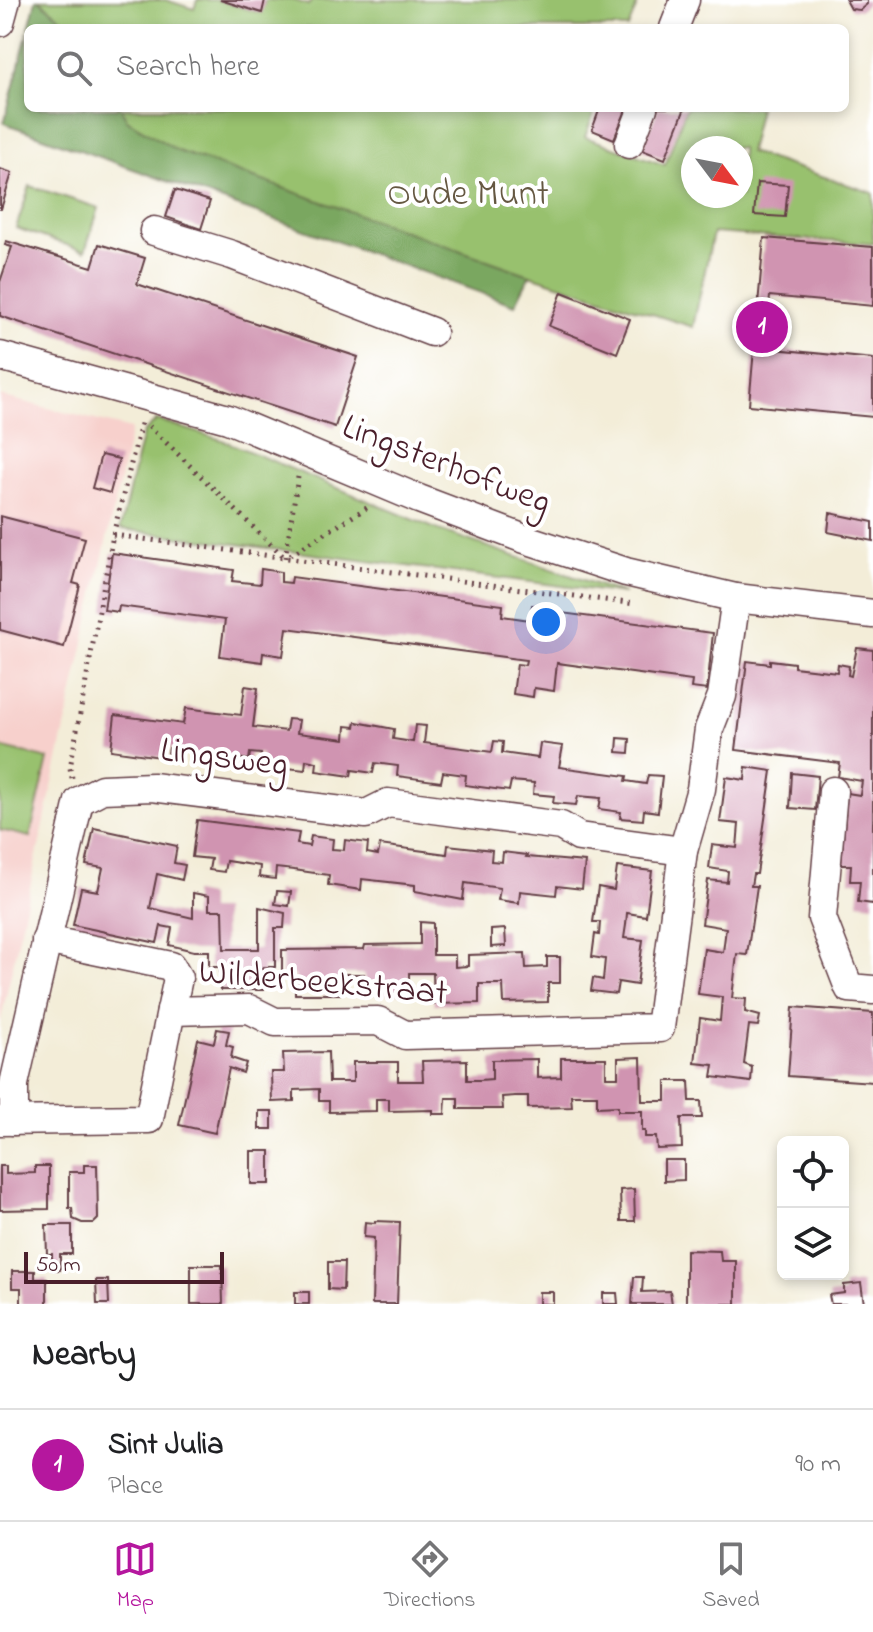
<!DOCTYPE html>
<html lang="en">
<head>
<meta charset="utf-8">
<style>
  body { margin:0; font-family:"Indie Flower",sans-serif; background:#f6f6f6; color:#202124 }
  .controls { position:absolute; right:24px; bottom:24px; display:grid; overflow:hidden; border-radius:12px; box-shadow:0 4px 12px #0003 }
  .controls button { width:72px; height:72px; display:grid; place-items:center; padding:0; border:0; border-bottom:2px solid #e0e0e0; background:#fff; color:#202124; font:40px sans-serif }
  .compass { position:absolute; left:681px; top:136px; width:72px; height:72px; border-radius:50%; background:#fff; box-shadow:0 4px 12px #0003; rotate:122deg }
  .scale { position:absolute; left:24px; bottom:20px; width:200px; box-sizing:border-box; padding-left:8px; border:4px solid #4a1f2b; border-top:0; font-size:22px; line-height:28px; white-space:nowrap; color:#4a1f2b; -webkit-text-stroke:6px #fff; paint-order:stroke }
  .you { position:absolute; left:546px; top:622px; width:28px; height:28px; margin:-20px; border:6px solid #fff; border-radius:50%; background:#1a73e8; box-shadow:0 0 0 12px #1a73e833 }
  .badge { display:grid; place-items:center; width:52px; height:52px; border-radius:50%; background:#b5179e; color:#fff; font-size:26px; font-weight:700 }
  .pin { position:absolute; translate:-50% -50%; border:4px solid #fff; box-shadow:0 2px 8px #0006 }
  .list { margin:0; padding:0; list-style:none }
  h2 { display:flex; justify-content:space-between; align-items:center; height:104px; margin:0; padding:0 32px; font-size:34px }
  h2 small { font-size:26px; font-weight:400; color:#757577 }
  .list li { display:grid; grid-template-columns:52px 1fr auto; gap:24px; align-items:center; box-sizing:border-box; height:112px; padding:0 32px; border-top:2px solid #e0e0e0 }
  .list b { display:block; font-size:30px; white-space:nowrap }
  .list p { margin:0; font-size:26px; white-space:nowrap; color:#757577 }
  .list em { font-size:26px; font-style:normal; color:#757577 }
  .icon { flex:none; width:44px; height:44px; fill:none; stroke:currentColor; stroke-width:2; stroke-linecap:round; stroke-linejoin:round }
  .map { position:relative; flex:none; width:873px; height:1304px; overflow:hidden }
  .search { position:absolute; background:#fff; box-shadow:0 4px 12px #0003; left:24px; right:24px; top:24px; height:88px; display:flex; align-items:center; gap:20px; box-sizing:border-box; padding:0 28px; border-radius:12px; color:#757577; font-size:30px }
  .sheet { height:216px; background:#fff }
  nav { display:flex; justify-content:space-around; align-items:center; box-sizing:border-box; height:112px; border-top:2px solid #e0e0e0; background:#fff; font-size:22px; color:#757577 }
  nav a { display:grid; justify-items:center; gap:4px }
  nav .on { color:#b5179e }
  .map>svg:first-child { display:block }
  .built { fill:#f7d0cc }
  .green { fill:#98c16e; stroke:#71704c; stroke-width:2; fill-rule:evenodd }
  .forest { fill:#7aa761; stroke:#626346; stroke-width:2 }
  .building { fill:#d094b1 }
  .lines { fill:none; stroke-linecap:round; stroke-linejoin:round }
  .minor-casing { stroke:#633e45; stroke-width:31 }
  .path { stroke:#633e45; stroke-width:5; stroke-dasharray:2 6; stroke-linecap:butt }
  .minor { stroke:#fff; stroke-width:28 }
  .labels { text-anchor:middle; dominant-baseline:central; stroke-width:8; stroke-linejoin:round; paint-order:stroke }
  .park-label { font-size:36px; fill:#655842; stroke:#fff }
  .street-label { font-size:36px; fill:#4a1f2b; stroke:#fff }
</style>
</head>
<body>
<div class="map">
<svg width="873" height="1304" viewBox="0 0 873 1304">
  <rect width="100%" height="100%" fill="#fff"/>
  <filter id="ink" filterUnits="userSpaceOnUse"><feTurbulence type="fractalNoise" baseFrequency=".0125" numOctaves="2"/><feDisplacementMap in="SourceGraphic" scale="16" xChannelSelector="R" yChannelSelector="G"/><feConvolveMatrix kernelMatrix="1 2 1 2 8 2 1 2 1" color-interpolation-filters="sRGB"/></filter>
  <filter id="wash" filterUnits="userSpaceOnUse"><feTurbulence type="fractalNoise" baseFrequency=".006" numOctaves="4" result="noise"/><feDisplacementMap in="SourceGraphic" scale="32" xChannelSelector="R" yChannelSelector="G"/><feGaussianBlur stdDeviation="1.8" result="paint"/><feColorMatrix in="noise" values="0 0 0 0 0 0 0 0 0 0 0 0 0 0 0 0 0 1.4 0 .05"/><feComposite in="paint" operator="in"/></filter>
  <g filter="url(#wash)">
    <rect width="100%" height="100%" fill="#f3edd8"/>
    <path class="built" d="M0,396L131,429L0,1023Z"/>
    <g class="green">
      <path d="M37,0H166L194,9L197,0H217L261,13L265,0H293L309,5L312,0H639L628,28H29Z"/>
      <path d="M28,108H596L585,137L665,165L686,108H759L749,152L873,193V244L713,233L693,327L530,275L4,122ZM693,148H741V196H693Z"/>
      <path d="M30,186L99,208L85,251L16,228Z"/>
      <path d="M157,420L222,440L436,529L624,594L120,529L143,433Z"/>
      <path d="M0,747L48,759L30,837L0,830Z"/>
    </g>
    <g class="forest">
      <path d="M36,0H39L74,28H29Z"/>
      <path d="M28,31V108H121L127,120L178,151L530,275L515,305L4,123Z"/>
    </g>
    <g id="blocks">
      <g class="building">
        <path d="M220,0H265L262,13Z"/>
        <path d="M846,0H867V4L860,10L851,9Z"/>
        <path d="M600,108H627L614,139L592,130Z"/>
        <path d="M658,108H685L665,159L642,150Z"/>
        <path d="M0,169L12,173L1,209H0Z"/>
        <path d="M757,183L788,185L785,217L754,215Z"/>
        <path d="M175,190L210,201L201,229L166,217Z"/>
        <path d="M764,238L873,247V306L770,296L765,348L873,359V417L749,405Z"/>
        <path d="M6,241L92,267L99,244L145,258L137,284L358,357L335,427L0,316V282L12,247L5,245Z"/>
        <path d="M562,292L630,319L617,353L549,326Z"/>
        <path d="M101,455L119,459L110,493L92,488Z"/>
        <path d="M830,513L873,522V541L828,532Z"/>
        <path d="M0,516L85,538L73,583L80,585L64,647L0,630Z"/>
        <path d="M112,553L234,570L232,581L260,584L261,569L281,572V582L291,583L292,577L503,605L502,616L530,620L532,605L552,607L551,618L560,619L562,613L713,633L707,690L691,688L692,681L557,663L554,691L534,688L533,697L513,694L517,664L525,665L526,660L287,628L283,656L263,653L262,662L220,656L225,620L119,606L118,612L104,610Z"/>
        <path d="M857,648L873,650V904L858,902L860,881H850L851,865H841L847,793L860,795L862,781L838,777L840,763L736,750L747,661L770,664V660L794,663V667L837,672L838,664L849,666L848,675L851,676Z"/>
        <path d="M245,686L258,688L253,727L286,731L288,719L299,720L297,733L345,739L346,726L355,727L356,722L394,729L393,739L413,742L415,725L426,726L424,743L492,752L494,741L503,742L502,753L538,758L540,743L563,746L559,767L627,776L626,781L646,784L648,775L662,776L658,812L644,810L643,820L620,818L621,812L599,809L601,798L578,796L576,805L553,803L554,796L533,794L534,783L511,781L509,791L465,785L466,775L443,772L441,782L397,776L398,766L375,763L373,773L352,770L351,776L316,771L317,762L306,760L305,770L260,765L261,754L250,753L249,760L237,758L235,767L227,766V769L191,762L192,751L169,748L167,758L111,750L115,715L183,724L186,708L241,715Z"/>
        <path d="M618,738L630,739L629,753L617,752Z"/>
        <path d="M746,767L772,771L757,874H753L751,886H757L747,955L737,954L732,998L746,999L745,1012L760,1016L758,1026L749,1025L744,1064L752,1067L751,1082L712,1077L714,1065L695,1063L700,1018L720,1021L722,997L698,994L704,949L723,952L726,928L702,924L708,880L727,882L728,871L709,868L712,845L737,848L739,824L720,822L726,777L745,780Z"/>
        <path d="M792,773L818,776L815,810L790,808Z"/>
        <path d="M197,820L299,833L297,844L309,846L311,836L333,839L332,849L344,850L345,840L368,843L367,853L378,855L380,845L447,854L448,845L492,850L491,861L502,862L503,852L527,855L526,857L585,862L582,889L557,886L556,895L520,891L519,903L498,900L500,888L465,883L463,900L415,891V885L362,879L361,890L328,885L329,875L294,870L276,868L275,879L259,877L260,866L226,861L224,872L209,870L211,859L192,857Z"/>
        <path d="M94,828L177,846L174,863L185,865L182,880L157,874L150,908L193,918V893L209,896V910H223L224,949H259V907L285,913L284,928H275V967H263V990H220V967H209V951H194L169,945L172,928L161,926L157,943L73,925L81,888L98,891L103,868L86,865Z"/>
        <path d="M617,867L652,871L646,916L627,913L626,925L624,938L643,940L637,985L618,982L616,994L591,991L593,978L603,980L605,959L592,957L595,934L599,935L600,922H593L598,887L614,890Z"/>
        <path d="M277,891L291,892L289,906L275,904Z"/>
        <path d="M420,922L433,923V955H455V967L468,966V955L525,953L526,968L547,967V957H560V983H548V1002L504,1003L503,984H479V1003L434,1004L433,973H409V993L365,994L364,974H340V994H295V975H282V950L364,949L365,945L420,944Z"/>
        <path d="M505,929L506,946L491,947V930Z"/>
        <path d="M793,1007L873,1013V1082L788,1076Z"/>
        <path d="M217,1029L229,1031L226,1045L233,1047L231,1058L246,1063L243,1073L229,1068L215,1133L179,1125L198,1039L214,1043Z"/>
        <path d="M328,1052L329,1082H353V1062H398V1081H423L422,1061L467,1060V1080H480L492,1079V1060L537,1059V1078L561,1077V1058H606V1077H618V1058L641,1057L642,1101H666V1081H689L690,1101H701L702,1118H681L682,1148L657,1149L656,1137H645V1131H642V1111H618V1106L597,1107V1095H571L572,1107L528,1108V1096H515L502,1097L503,1109H458V1098H446L445,1114H433V1110L389,1111V1099H376V1111L329,1112V1101H319V1089L294,1090V1101L272,1102L271,1072H284L283,1053Z"/>
        <rect x="259" y="1111" width="13" height="18"/>
        <rect x="251" y="1151" width="19" height="33"/>
        <path d="M664,1160H684V1180L664,1181Z"/>
        <path d="M84,1165H97L98,1219L94,1223H82L73,1219L72,1208H69V1172H84Z"/>
        <path d="M0,1166H6V1174L35,1173V1166H49V1209L0,1210Z"/>
        <path d="M634,1189L635,1221H621L620,1190Z"/>
        <path d="M375,1221L400,1222L397,1304H372L374,1238L364,1237L365,1222L375,1223Z"/>
        <path d="M46,1225H72V1254H60V1270H52V1254H47Z"/>
        <path d="M686,1250L720,1251L721,1261H736V1304H686Z"/>
        <path d="M328,1262H344L343,1290L328,1289Z"/>
        <path d="M191,1265H222L223,1304H191Z"/>
        <path d="M12,1271H35V1279H47V1304H21V1288H12Z"/>
        <path d="M634,1277H643L642,1292L670,1291L672,1304H632Z"/>
        <path d="M96,1280H108L109,1304H97Z"/>
        <path d="M861,1283L864,1304H831L829,1295L844,1293V1285Z"/>
        <rect x="295" y="1292" width="14" height="12"/>
        <rect x="539" y="1292" width="14" height="12"/>
        <path d="M603,1293H617L618,1304H603Z"/>
      </g>
    </g>
  </g>
  <g filter="url(#ink)">
    <use href="#blocks" fill-opacity="0" stroke="#633e45" stroke-width="2"/>
    <g class="lines">
      <defs>
        <g id="minor">
          <path d="M0,22L6,0"/>
          <path d="M674,28L685,0"/>
          <path d="M629,144L643,108"/>
          <path d="M154,231L232,255L432,332"/>
          <path d="M0,356L228,419L419,499L522,538L626,572L736,598L873,614"/>
          <path d="M833,791L822,918L849,988L873,990"/>
          <path d="M46,940L171,966L178,978L171,1011"/>
          <path d="M0,1121L149,1119L171,1011L249,1009L275,1022L378,1021L405,1035L660,1028L683,851L701,789L709,729L722,696L736,598"/>
          <path d="M14,1121V1084L79,801L102,789L152,787L366,814L388,803L561,826L579,837L683,851"/>
        </g>
      </defs>
      <use href="#minor" class="minor-casing"/>
      <g class="path">
        <path d="M149,426L285,558"/>
        <path d="M298,477L285,558L368,507"/>
        <path d="M113,535L635,604"/>
        <path d="M72,778L70,768L113,535L142,420"/>
      </g>
      <use href="#minor" class="minor"/>
    </g>
  </g>
  <g class="labels">
    <g class="park-label">
      <text x="468" y="195">Oude Munt</text>
    </g>
    <g class="street-label">
      <text transform="translate(446 466) rotate(21)">Lingsterhofweg</text>
      <text transform="translate(224 759) rotate(7)">Lingsweg</text>
      <text transform="translate(323 984) rotate(5)">Wilderbeekstraat</text>
    </g>
  </g>
</svg>
<div class="controls">
<button><svg class="icon" aria-label="locate" viewBox="0 0 24 24"><circle cx="12" cy="12" r="6"/><path d="M12 2v4M12 18v4M2 12h4M18 12h4"/></svg></button>
<button><svg class="icon" aria-label="layers" viewBox="0 0 24 24"><path d="M12 4l9 5-9 5-9-5zM3 14l9 5 9-5"/></svg></button>
</div>
<svg class="compass" viewBox="-18 -18 36 36"><path d="M0-13l5 13h-10z" fill="#e53935"/><path d="M0 13l5-13h-10z" fill="#757577"/></svg>
<div class="scale">50 m</div>
<div class="you"></div>
<div class="pin badge" style="left:762px;top:327px">1</div>
<div class="search"><svg class="icon" aria-label="search" viewBox="0 0 24 24"><circle cx="10" cy="10" r="6"/><path d="M15 15l6 6"/></svg>Search here</div>
</div>
<section class="sheet">
<h2>Nearby<small></small></h2>
<ul class="list">
<li><span class="badge">1</span><div><b>Sint Julia</b><p>Place</p></div><em>90 m</em></li>
</ul>
</section>
<nav>
<a class="on"><svg class="icon" aria-label="map" viewBox="0 0 24 24"><path d="M3 6l6-2 6 2 6-2v14l-6 2-6-2-6 2zM9 4v14M15 6v14"/></svg>Map</a>
<a><svg class="icon" aria-label="directions" viewBox="0 0 24 24"><path d="M12 3l9 9-9 9-9-9zM9 14v-3h6M13 9l2 2-2 2"/></svg>Directions</a>
<a><svg class="icon" aria-label="saved" viewBox="0 0 24 24"><path d="M7 4h10v16l-5-4-5 4z"/></svg>Saved</a>
</nav>
</body>
</html>
